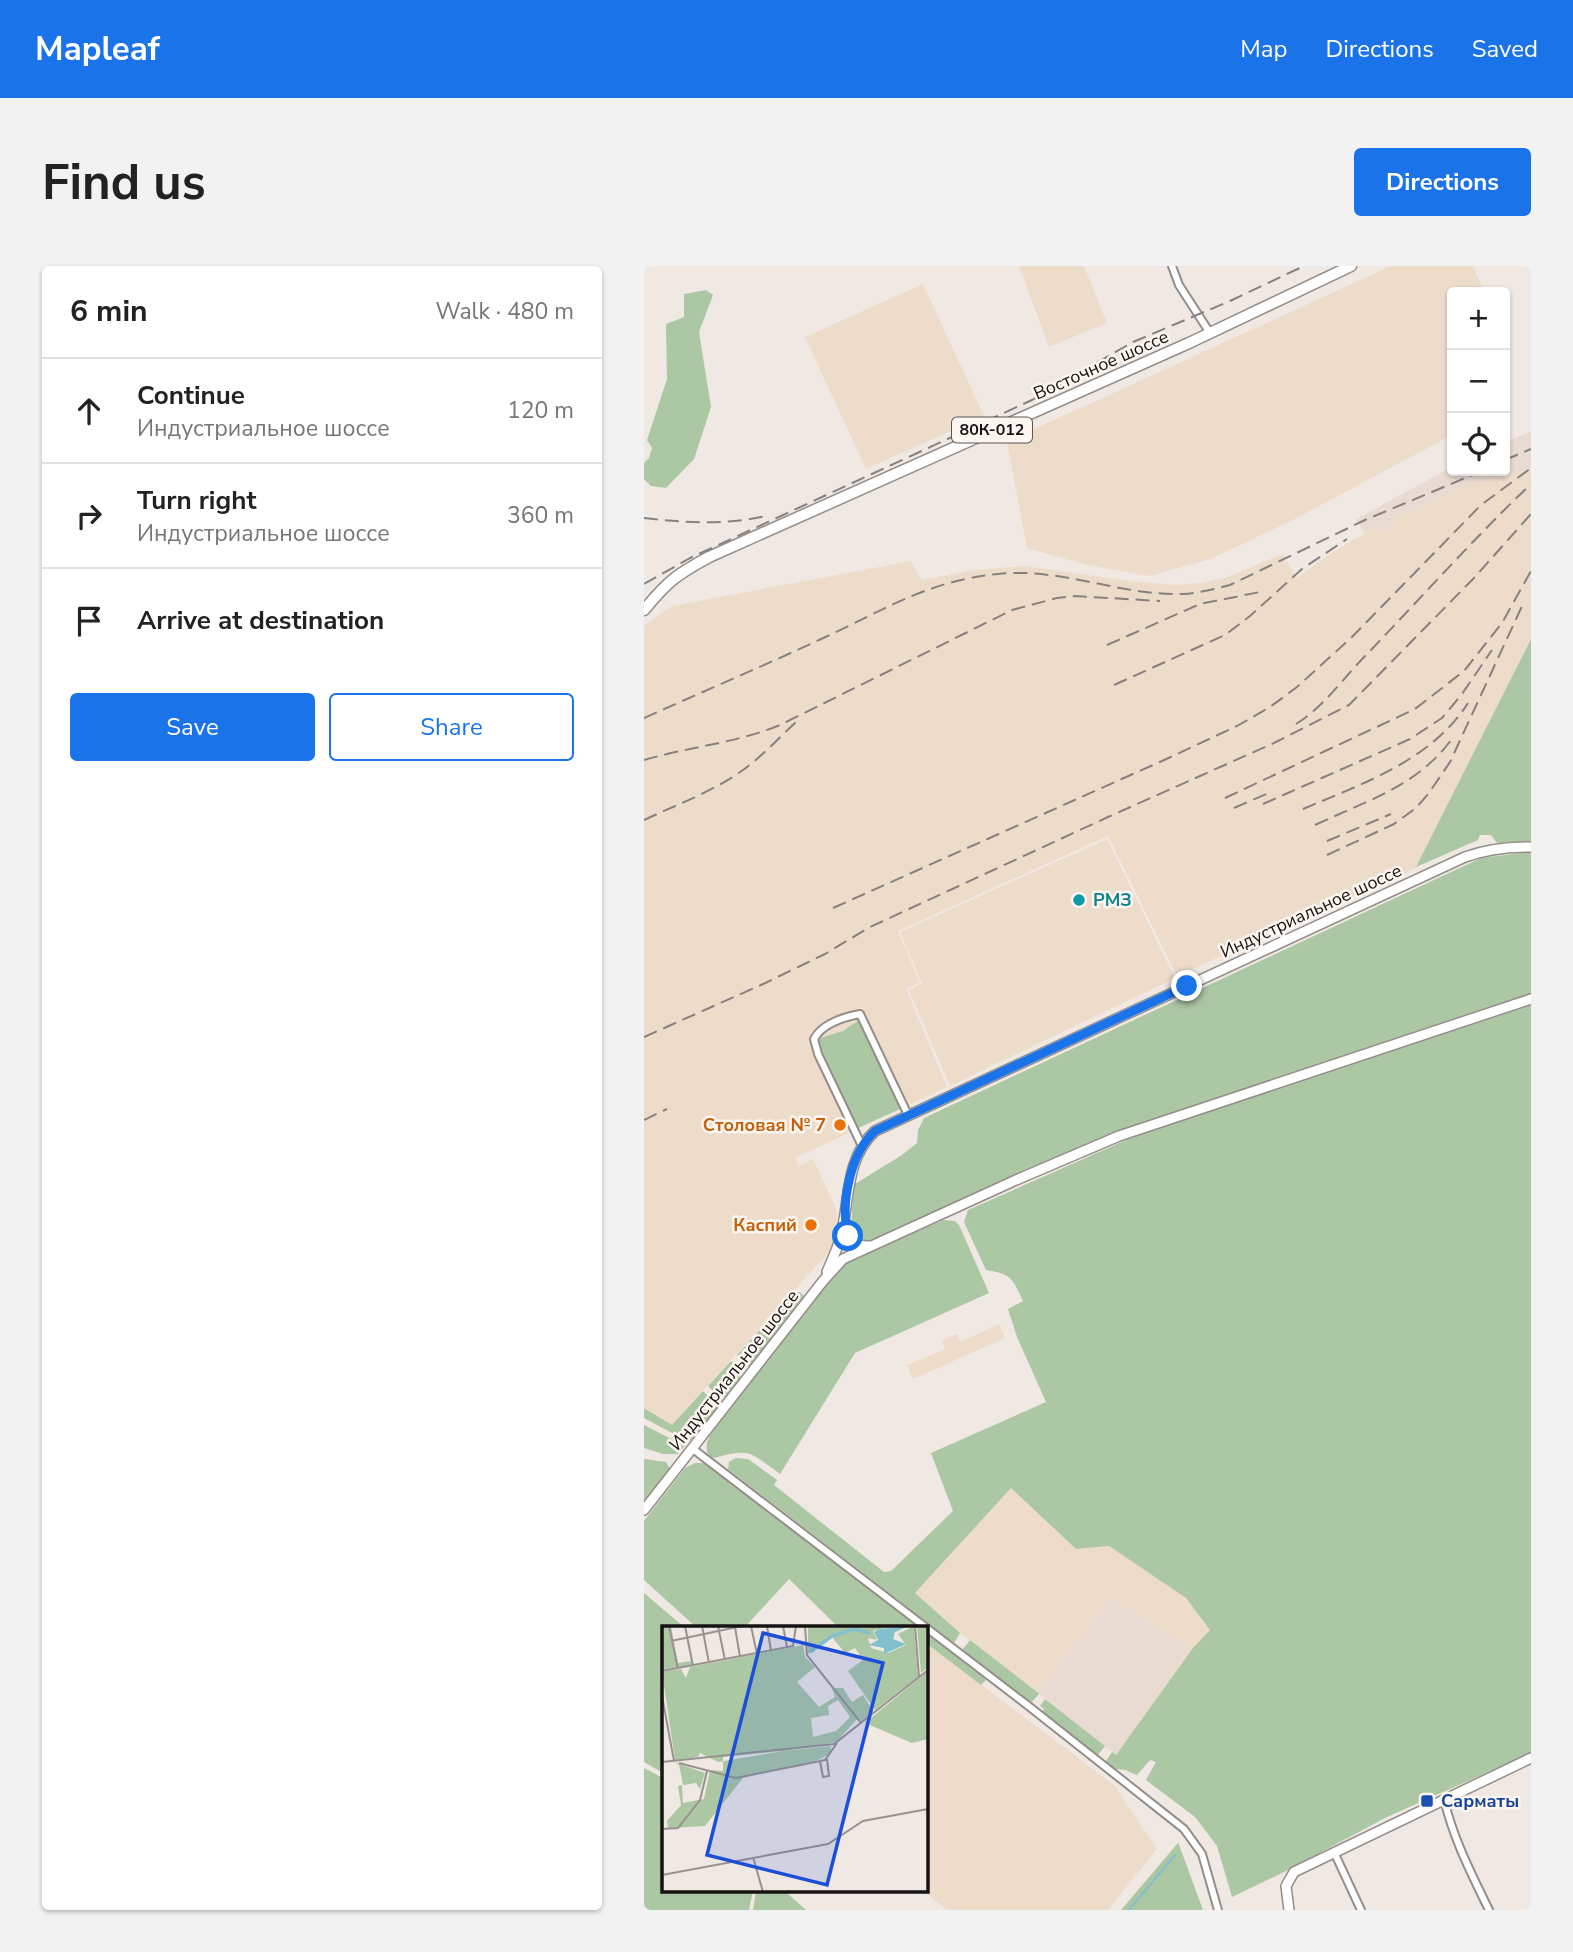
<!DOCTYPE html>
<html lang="en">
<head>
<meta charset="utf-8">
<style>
  body { margin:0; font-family:"Nunito Sans",sans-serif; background:#f2f2f2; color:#222 }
  .controls { position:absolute; right:21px; top:21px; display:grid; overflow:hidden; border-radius:7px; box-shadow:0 2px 5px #0004 }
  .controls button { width:63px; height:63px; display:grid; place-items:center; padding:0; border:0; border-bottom:2px solid #e0e0e0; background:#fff; color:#222; font:35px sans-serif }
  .stop { position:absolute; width:21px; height:21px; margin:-16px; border:5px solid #1a73e8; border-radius:50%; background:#fff }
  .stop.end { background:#1a73e8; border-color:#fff; box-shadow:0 2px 7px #0008 }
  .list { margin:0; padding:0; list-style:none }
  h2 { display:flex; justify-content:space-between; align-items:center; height:91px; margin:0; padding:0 28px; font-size:30px }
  h2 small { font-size:23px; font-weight:400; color:#767676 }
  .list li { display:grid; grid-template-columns:46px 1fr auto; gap:21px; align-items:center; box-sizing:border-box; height:105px; padding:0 28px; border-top:2px solid #e0e0e0 }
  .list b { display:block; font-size:26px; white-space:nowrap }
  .list p { margin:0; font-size:23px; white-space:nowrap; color:#767676 }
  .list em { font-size:23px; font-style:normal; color:#767676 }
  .actions { display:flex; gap:14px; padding:21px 28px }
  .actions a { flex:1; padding:16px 0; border:2px solid #1a73e8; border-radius:7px; text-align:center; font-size:24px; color:#1a73e8 }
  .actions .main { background:#1a73e8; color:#fff }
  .icon { flex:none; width:38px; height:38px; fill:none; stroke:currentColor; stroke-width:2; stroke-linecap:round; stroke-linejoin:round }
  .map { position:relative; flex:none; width:887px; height:1644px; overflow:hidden; border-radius:7px }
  header { display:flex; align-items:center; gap:42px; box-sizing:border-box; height:98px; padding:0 35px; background:#1a73e8; color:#fff }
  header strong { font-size:33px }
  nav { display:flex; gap:38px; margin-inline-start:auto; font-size:24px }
  .intro { display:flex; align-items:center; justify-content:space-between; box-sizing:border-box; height:168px; padding:0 42px }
  h1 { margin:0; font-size:49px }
  .button { padding:18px 32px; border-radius:7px; background:#1a73e8; color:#fff; font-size:24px; font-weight:700 }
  main { display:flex; gap:42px; padding:0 42px }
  aside { flex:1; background:#fff; border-radius:7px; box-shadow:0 2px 5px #0004 }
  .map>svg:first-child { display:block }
  .built { fill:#e9dbd1 }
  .industrial { fill:#eedccb }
  .green { fill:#acc7a4 }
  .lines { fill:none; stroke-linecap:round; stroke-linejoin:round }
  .stream { stroke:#81c0cc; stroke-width:2 }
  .street-casing { stroke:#948d88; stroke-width:10 }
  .secondary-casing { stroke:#948d88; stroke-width:12 }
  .primary-casing { stroke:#948d88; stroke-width:13 }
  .street { stroke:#fff; stroke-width:6 }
  .secondary { stroke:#fff; stroke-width:9 }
  .primary { stroke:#fff; stroke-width:10 }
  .rail { stroke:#86817e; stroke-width:2; stroke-dasharray:14 7; stroke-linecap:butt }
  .route { stroke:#1a73e8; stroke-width:9 }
  .culture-dot { fill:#0f9aa8; stroke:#fdf5f0; stroke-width:2.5 }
  .food-dot { fill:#e8710a; stroke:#fdf5f0; stroke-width:2.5 }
  .transit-dot { fill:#1a4fb4; stroke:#fdf5f0; stroke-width:2.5 }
  .labels { text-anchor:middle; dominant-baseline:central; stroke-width:5; stroke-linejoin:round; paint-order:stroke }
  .shield { fill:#fdf5f0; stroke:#5b5755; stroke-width:2 }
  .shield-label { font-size:16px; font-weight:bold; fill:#161312 }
  .street-label { font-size:18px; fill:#161312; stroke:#fdf5f0 }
  .culture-label { font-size:18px; font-weight:bold; fill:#0d838f; stroke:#fdf5f0; text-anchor:start }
  .food-label { font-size:18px; font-weight:bold; fill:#c56008; stroke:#fdf5f0; text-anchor:end }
  .transit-label { font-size:18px; font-weight:bold; fill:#164399; stroke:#fdf5f0; text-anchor:start }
  .inset-river { fill:none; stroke:#81c0cc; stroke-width:3.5 }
  .inset-road { fill:none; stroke:#99938f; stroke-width:2 }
  .view { fill:#1d4ed8; fill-opacity:0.15; stroke:#1d4ed8; stroke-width:3.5 }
  .inset-edge { fill:none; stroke:#161312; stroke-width:3.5 }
</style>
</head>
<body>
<header>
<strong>Mapleaf</strong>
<nav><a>Map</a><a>Directions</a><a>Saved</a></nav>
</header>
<div class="intro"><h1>Find us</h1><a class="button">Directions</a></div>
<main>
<aside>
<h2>6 min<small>Walk · 480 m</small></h2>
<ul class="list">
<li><svg class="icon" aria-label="ahead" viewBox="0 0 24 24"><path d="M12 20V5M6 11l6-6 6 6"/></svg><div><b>Continue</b><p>Индустриальное шоссе</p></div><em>120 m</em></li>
<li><svg class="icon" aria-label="right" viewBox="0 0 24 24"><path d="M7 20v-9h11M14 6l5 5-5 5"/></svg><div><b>Turn right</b><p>Индустриальное шоссе</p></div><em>360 m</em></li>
<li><svg class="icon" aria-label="arrive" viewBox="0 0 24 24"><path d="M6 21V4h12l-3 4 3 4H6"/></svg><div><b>Arrive at destination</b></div></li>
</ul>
<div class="actions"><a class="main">Save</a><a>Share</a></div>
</aside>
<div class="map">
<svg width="887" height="1644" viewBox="0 0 887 1644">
  <rect width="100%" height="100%" fill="#f0e8e3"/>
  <g class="built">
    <path d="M887,165V203L826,219L749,253L752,261L736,268L733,260L720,267L712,253L808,201V205H861V177Z"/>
    <path d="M467,1332L549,1382L472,1489L393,1426Z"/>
  </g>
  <g class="industrial">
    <path d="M375,0H440L463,57L405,81Z"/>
    <path d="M747,0H829L840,26H808V169L649,254L564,294L505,310L439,298L383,282L362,172L386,165Z"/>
    <path d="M279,18L340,150L222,203L161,71Z"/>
    <path d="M887,203V373L772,602L533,710L464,570L254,665L276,716L262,723L303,821L151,892L155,900L169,893L192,942L194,961L185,986L28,1159L0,1142V360L28,340L267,295L278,314L329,304L381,300L485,315L530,319L556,317L581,312L639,288L653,312L686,288L733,260L737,268L752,261L749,253L826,219Z"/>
    <path d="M463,573L531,712L306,820L265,724L278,717L256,666Z"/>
    <path d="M355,1058L361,1072L269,1113L263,1099L301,1083L298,1074L313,1068L317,1076Z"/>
    <path d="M367,1222L432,1283L465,1280L542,1332L566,1364L549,1382L467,1332L393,1426L316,1367L271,1327Z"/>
    <path d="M282,1377L471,1520L513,1583L464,1644H303L279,1625H282Z"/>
  </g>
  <g class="green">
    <path d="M62,24L69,29L55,66L67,141L50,193L22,222L7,220L0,213V197L5,192L8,182L3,174L23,113L22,58L40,51V28Z"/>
    <path d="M887,373V579L853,577L847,569H836L834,574L772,601Z"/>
    <path d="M887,586V728L478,865L229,976L213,975C204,957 209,936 211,918L258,889L273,877L274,864L280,852L837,592Z"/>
    <path d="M887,737V1487L743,1551L636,1608L588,1631L573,1580L551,1551L502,1514L512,1496L506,1494L493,1509L481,1504L470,1503L462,1495L468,1486L472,1489L549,1382L566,1364L542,1332L465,1280L432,1283L367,1222L271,1327L316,1367L310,1377L84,1203L85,1196L92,1192L104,1193L133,1214L130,1219L240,1306L247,1305L309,1245L287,1187L402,1136L373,1071L364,1043L379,1035C368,1012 368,1008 342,1004L320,956L324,944L489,871Z"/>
    <path d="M215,754L256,843L214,862L175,778L176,772L199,765Z"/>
    <path d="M300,954L311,955L315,959L345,1027L211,1087L136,1208C105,1186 108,1182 70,1192L64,1189C61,1179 63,1174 69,1165L190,1007L200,998L214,991Z"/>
    <path d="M156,1026L160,1030L106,1100L100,1099L93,1089L149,1027Z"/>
    <path d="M87,1095L97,1107L96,1113L82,1131H75L64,1120Z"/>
    <path d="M59,1125L74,1141L45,1176L0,1152V1142L28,1159Z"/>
    <path d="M0,1159L41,1180L34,1188H19L0,1182Z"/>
    <path d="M0,1193L22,1196L26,1203L0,1238Z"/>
    <path d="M51,1197H62L160,1271L275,1362H195L145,1313L100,1362H53L0,1314V1255L41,1202Z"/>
    <path d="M0,1327L41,1362H19V1507L0,1496Z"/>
    <path d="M282,1367L342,1414L337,1419L282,1377Z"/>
    <path d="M326,1374L393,1426L395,1428L388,1436L382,1434L318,1384Z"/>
    <path d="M401,1433L461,1480L453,1490L398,1447L400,1443L396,1440Z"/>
    <path d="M0,1502L19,1512V1625H109L105,1644H0Z"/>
    <path d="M534,1576L559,1644H477L534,1577Z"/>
    <path d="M112,1625H144L143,1627L162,1644H109Z"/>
  </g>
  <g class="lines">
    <path class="stream" d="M485,1644L531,1589"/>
    <defs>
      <g id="street">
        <path d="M528,0L535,19L566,67"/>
        <path d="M218,880L174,788L170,773C178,758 200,751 216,748L264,849"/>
        <path d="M49,1183L387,1442L540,1563L558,1588L574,1644"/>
        <path d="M800,1533C809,1572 827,1607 845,1644"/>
        <path d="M690,1586L717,1644"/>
      </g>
      <g id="secondary">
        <path d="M202,957C202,973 209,980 225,980"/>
        <path d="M183,1006C188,994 194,982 197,969C206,933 201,893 231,865L821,591C843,583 864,581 887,581"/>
        <path d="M0,1244L179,1015L199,993L372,914L475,870L887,733"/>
        <path d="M645,1644L642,1620L650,1606L887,1492"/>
      </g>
      <path id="primary" d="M0,344C24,315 32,309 65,291L545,77L707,0"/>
    </defs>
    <use href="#street" class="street-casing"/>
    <use href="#secondary" class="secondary-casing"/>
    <use href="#primary" class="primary-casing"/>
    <use href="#street" class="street"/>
    <use href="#secondary" class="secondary"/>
    <use href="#primary" class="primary"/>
    <g class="rail">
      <path d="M861,194L887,183"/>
      <path d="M0,252C41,257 82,259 122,250"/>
      <path d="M0,318L46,292L388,134L489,76L586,35L660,0"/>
      <path d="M463,379L556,338L616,326"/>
      <path d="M470,419L581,369L606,350L658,303L703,273"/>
      <path d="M0,452C58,426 117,401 175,374C239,345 282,315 354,308C417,301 476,330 539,328C555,327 571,323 586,319L721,254L838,205"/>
      <path d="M652,458C681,440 700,411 724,387C778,331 830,272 887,218"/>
      <path d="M0,494C45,481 92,477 136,459L368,344L413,332L430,330L516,335"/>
      <path d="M581,532L771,443L820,405L858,357L887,305"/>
      <path d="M619,538L766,473L798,452L818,428L848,384"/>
      <path d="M590,542L627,526"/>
      <path d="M659,543C718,518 788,494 824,437"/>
      <path d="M0,554C36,537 76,523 107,498C123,485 137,470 152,456"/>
      <path d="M671,559C724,534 775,520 810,470"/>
      <path d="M683,575L747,548"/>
      <path d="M683,589L750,558L772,542L785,527L806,496L879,338"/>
      <path d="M189,642L518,495L593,460L626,441L653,421L708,371L837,239L887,202"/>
      <path d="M0,771L117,719L181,688L226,661L464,551L630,477L705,439L830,312L887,248"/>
      <path d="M0,854L23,843"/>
    </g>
  </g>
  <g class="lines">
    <path class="route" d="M204,970C196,938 206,888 231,865L543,720"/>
  </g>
  <circle class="culture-dot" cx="435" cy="634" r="7"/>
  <g class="food-dot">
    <circle cx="196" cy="859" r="7"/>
    <circle cx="167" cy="959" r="7"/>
  </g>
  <rect class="transit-dot" x="776" y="1528" width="14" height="14" rx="3.5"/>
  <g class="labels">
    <rect class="shield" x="308" y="151.5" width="80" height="25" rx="5"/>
    <g class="shield-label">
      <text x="348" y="164">80К-012</text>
    </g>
    <g class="street-label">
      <text transform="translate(457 99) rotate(-24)">Восточное шоссе</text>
      <text transform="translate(667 645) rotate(-25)">Индустриальное шоссе</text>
      <text transform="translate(90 1104) rotate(-52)">Индустриальное шоссе</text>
    </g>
    <g class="culture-label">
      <text x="449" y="634">РМЗ</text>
    </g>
    <g class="food-label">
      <text x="182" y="859">Столовая № 7</text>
      <text x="153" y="959">Каспий</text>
    </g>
    <g class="transit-label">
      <text x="797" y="1535">Сарматы</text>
    </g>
  </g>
  <g transform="translate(18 1360)">
    <rect width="266" height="266" fill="#f0e8e3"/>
    <path d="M0,0H9L16,37L29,35L30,39L0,44ZM146,0H231L211,5L215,14L206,12L209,22L226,27L244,19L236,8L252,0L256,51L213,84L186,45L201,34L193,22L183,27L170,11L146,28ZM255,0H266V41L259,47ZM141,19L143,31L153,41L135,56L157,81L173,71L170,62H181L190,76L201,69L211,85L200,95L195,93L174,116L56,136L38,127L36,131L13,134L0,46L19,43L24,52L28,41ZM176,74L188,91L174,105L151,111L149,92L167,89L166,80ZM266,45V113L250,117L203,97ZM169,120L168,128L156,134L81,152L43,200L6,202L5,195L19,179L16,160L20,159L21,177L42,173L48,144L61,145V131ZM12,136L43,147L38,163L34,157L21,159L17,139Z" fill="#acc7a4" fill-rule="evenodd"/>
    <path d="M247,0L233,6L231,13L244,18L222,28V22L207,19L216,14L212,6L218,3Z" fill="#81c0cc"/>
    <path class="inset-river" d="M148,26L170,10L192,3L208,7"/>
    <path class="inset-road" d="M7,0L16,43M23,0L31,40M40,0L47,37M56,0L63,34M89,0L95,28M105,0L109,25M121,0L125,21M143,0L145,29L199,97M253,0L257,51M73,1L78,31M9,15L80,0M0,45L131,20L134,0M0,70L12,135M158,135L161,151L167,150L165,133M0,136L172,118L266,44M17,137L74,152L163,134L175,117M0,203L16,202L38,174L45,145M91,231L101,266M0,249L166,218L201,195L266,183"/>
    <path class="view" d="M101,7L221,37L165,259L45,229Z"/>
    <rect width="266" height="266" class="inset-edge"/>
  </g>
</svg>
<div class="controls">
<button>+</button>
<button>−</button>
<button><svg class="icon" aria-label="locate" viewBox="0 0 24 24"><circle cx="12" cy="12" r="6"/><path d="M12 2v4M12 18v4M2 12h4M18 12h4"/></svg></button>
</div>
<div class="stop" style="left:204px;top:970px"></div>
<div class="stop end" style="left:543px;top:720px"></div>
</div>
</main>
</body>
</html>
